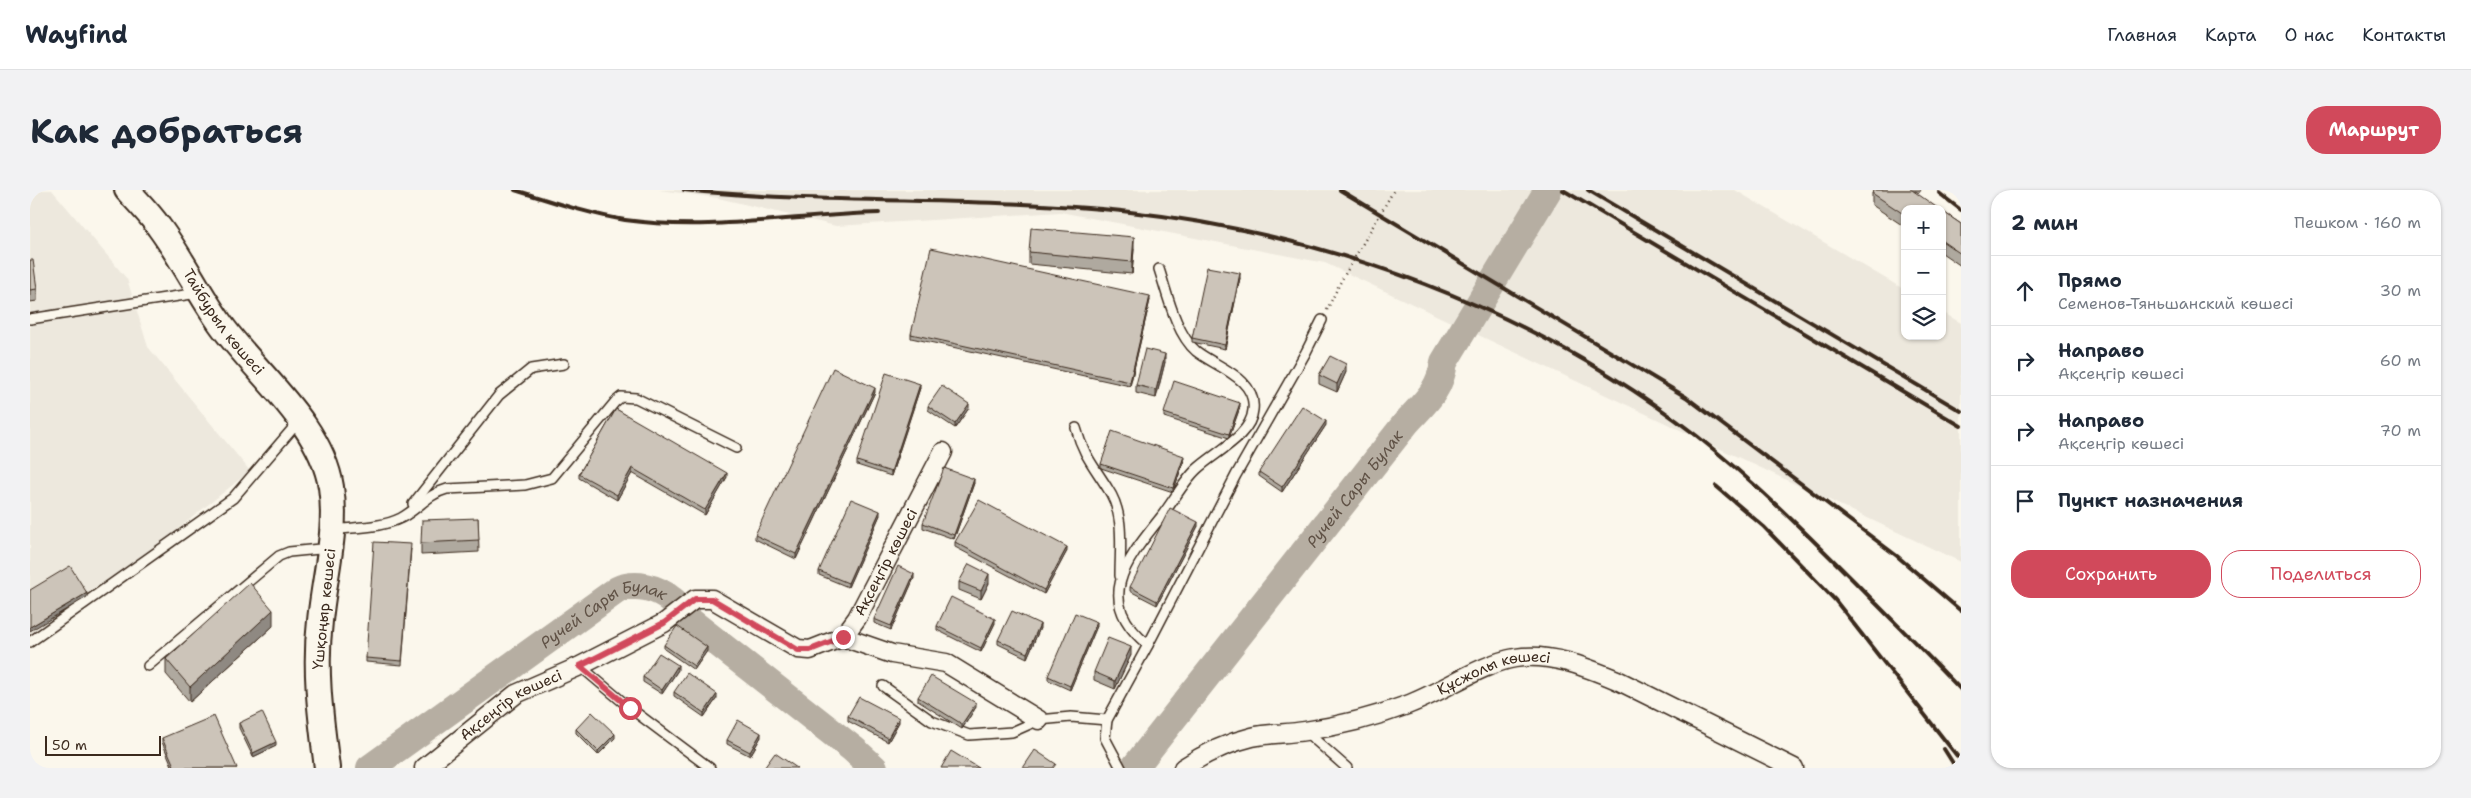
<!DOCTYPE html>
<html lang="ru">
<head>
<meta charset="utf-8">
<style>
  body { margin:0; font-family:"Shantell Sans",sans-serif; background:#f2f2f3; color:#1f2937 }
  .controls { position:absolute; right:15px; top:15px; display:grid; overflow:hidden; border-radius:10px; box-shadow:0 1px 4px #0004 }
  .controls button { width:45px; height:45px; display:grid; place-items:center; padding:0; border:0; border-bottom:1px solid #e0e1e3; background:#fff; color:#1f2937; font:25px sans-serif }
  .scale { position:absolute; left:15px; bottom:12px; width:116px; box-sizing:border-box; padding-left:5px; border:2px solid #3b2a1e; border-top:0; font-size:14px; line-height:18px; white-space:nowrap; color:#3b2a1e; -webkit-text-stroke:4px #fbf7ec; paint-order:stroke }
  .stop { position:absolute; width:15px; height:15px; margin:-11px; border:4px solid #d1495b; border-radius:50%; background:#fff }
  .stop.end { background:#d1495b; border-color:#fff; box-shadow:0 1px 5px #0008 }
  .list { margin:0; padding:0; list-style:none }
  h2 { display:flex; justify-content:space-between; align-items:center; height:65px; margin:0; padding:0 20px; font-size:21px }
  h2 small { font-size:16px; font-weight:400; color:#747a83 }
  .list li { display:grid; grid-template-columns:32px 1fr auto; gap:15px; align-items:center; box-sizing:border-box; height:70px; padding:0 20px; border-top:1px solid #e0e1e3 }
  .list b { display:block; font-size:19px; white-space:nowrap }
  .list p { margin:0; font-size:16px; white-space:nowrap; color:#747a83 }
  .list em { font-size:16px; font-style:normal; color:#747a83 }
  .actions { display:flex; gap:10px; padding:15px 20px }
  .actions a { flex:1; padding:11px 0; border:1px solid #d1495b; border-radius:20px; text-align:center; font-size:18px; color:#d1495b }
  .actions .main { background:#d1495b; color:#fff }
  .icon { flex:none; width:28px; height:28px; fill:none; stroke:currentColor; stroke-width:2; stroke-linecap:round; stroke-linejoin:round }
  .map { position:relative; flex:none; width:1931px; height:578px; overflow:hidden; border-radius:20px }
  header { display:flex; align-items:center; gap:30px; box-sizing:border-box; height:70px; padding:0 25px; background:#fff; border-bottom:1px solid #e0e1e3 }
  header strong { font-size:24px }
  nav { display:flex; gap:28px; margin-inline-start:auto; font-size:18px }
  .intro { display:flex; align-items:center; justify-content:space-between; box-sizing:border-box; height:120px; padding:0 30px }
  h1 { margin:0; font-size:35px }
  .button { padding:12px 22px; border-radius:20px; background:#d1495b; color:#fff; font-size:18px; font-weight:700 }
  main { display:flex; gap:30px; padding:0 30px }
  aside { flex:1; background:#fff; border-radius:20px; box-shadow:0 1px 4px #0004 }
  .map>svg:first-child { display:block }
  .built { fill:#ede8dd }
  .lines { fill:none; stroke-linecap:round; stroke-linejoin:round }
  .river { stroke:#b6aea2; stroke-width:28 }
  .service-casing { stroke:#3b2a1e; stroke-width:12 }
  .minor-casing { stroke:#3b2a1e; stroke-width:21 }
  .secondary-casing { stroke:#3b2a1e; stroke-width:28 }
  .path { stroke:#3b2a1e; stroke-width:2.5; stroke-dasharray:1 4; stroke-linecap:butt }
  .service { stroke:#fbf7ec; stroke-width:9 }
  .minor { stroke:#fbf7ec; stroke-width:18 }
  .secondary { stroke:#fbf7ec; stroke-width:24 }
  .rail { stroke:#3b2a1e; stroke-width:4 }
  .path-bridge { stroke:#3b2a1e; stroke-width:2.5; stroke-dasharray:1 4; stroke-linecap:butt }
  .wall { fill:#afa99f; stroke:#3b2a1e }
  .shaded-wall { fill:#8f8982; stroke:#3b2a1e }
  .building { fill:#ccc4b9; stroke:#3b2a1e }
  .route { stroke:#d1495b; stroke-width:6 }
  .labels { text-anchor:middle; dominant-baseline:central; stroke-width:4; stroke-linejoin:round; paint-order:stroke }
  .street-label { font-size:15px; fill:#3b2a1e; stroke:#fbf7ec }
  .water-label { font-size:16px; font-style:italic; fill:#605246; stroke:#fbf7ec }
</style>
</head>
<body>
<header>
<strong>Wayfind</strong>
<nav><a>Главная</a><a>Карта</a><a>О нас</a><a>Контакты</a></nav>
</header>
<div class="intro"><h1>Как добраться</h1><a class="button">Маршрут</a></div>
<main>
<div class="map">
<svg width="1931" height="578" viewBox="0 0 1931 578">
  <rect width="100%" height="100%" fill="#fbf7ec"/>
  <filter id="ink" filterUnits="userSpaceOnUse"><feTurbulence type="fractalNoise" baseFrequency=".02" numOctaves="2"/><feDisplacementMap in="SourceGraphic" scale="10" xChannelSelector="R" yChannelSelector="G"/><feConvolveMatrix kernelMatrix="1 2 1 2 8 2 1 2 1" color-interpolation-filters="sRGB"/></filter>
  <g filter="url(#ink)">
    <g class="built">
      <path d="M0,0H22L97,89L118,157L220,281L41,425L0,450Z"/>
      <path d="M629,0H1705L1875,100V146H1912V122L1931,133V372L1295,73L1030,22L806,36L688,8Z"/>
    </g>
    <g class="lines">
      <g class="river">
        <path id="s1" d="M340,578L587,400C605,392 627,397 642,410C648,414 652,422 656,428L823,559L844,578"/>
        <path id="s2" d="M1104,578L1376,233C1395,212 1410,201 1414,172L1518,0"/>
      </g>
      <defs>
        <g id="service">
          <path d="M0,129L168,103"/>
          <path d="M1046,238C1053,265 1064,276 1078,299C1095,324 1090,357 1090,386"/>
          <path d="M383,314L469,205L501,179L534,174"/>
          <path d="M303,340C325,337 351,338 371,328C388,319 398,304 417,299L495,295L522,288L585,212L591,207L606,208L706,258"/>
          <path d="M0,452L203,308L270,230"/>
          <path d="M1118,455C1063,410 1096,371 1131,327C1143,312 1153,292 1167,279C1185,262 1221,246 1223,220C1227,188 1186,177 1166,161C1146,144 1137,103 1129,79"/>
          <path d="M118,476L249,366L259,362L300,358"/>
          <path d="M550,476L600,518L680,578"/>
          <path d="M853,496L902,531L939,545L982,542L1009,530L1041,527L1077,530"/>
          <path d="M1275,541L1317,578"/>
          <path d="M1091,578L1075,548L1077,530L1118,455L1206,285L1276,162L1292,130"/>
        </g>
        <g id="minor">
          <path d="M813,447L862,464L916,473L1009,530"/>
          <path id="s3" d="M394,578L486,504L550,476L634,433L665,409H682L768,459L780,460L813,447L827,428L913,262"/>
          <path id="s4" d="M1153,578C1174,564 1197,553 1222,547C1239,543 1257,544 1275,541C1309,536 1345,527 1377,515C1410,503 1453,473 1485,468C1519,462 1556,477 1587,490L1764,578"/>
        </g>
        <g id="secondary">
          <path id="s5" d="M97,0C108,12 120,24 129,37C152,68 168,102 190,133C225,183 291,233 301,297C308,341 294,387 290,431C284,481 291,529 297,578"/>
        </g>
      </defs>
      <use href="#service" class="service-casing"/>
      <use href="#minor" class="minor-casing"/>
      <use href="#secondary" class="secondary-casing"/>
      <path class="path" d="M1297,120L1310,93"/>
      <use href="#service" class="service"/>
      <use href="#minor" class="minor"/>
      <use href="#secondary" class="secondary"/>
      <g class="rail">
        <path d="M485,0C521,11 558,24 595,30C680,42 764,25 849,23"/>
        <path d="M654,0C800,15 946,6 1092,21C1297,43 1503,119 1667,246C1724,291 1774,341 1825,392C1860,428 1896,463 1931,500"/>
        <path d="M1310,0L1656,207L1867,366L1931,421"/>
        <path d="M1533,0L1931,236"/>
        <path d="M1558,0L1931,221"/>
        <path d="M1930,0L1931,1"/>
        <path d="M1909,3L1931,20"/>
        <path d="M1686,296L1734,337L1805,410L1931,571"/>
        <path d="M1914,559L1926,578"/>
      </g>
      <path class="path-bridge" d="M1310,93L1364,0"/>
    </g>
    <g class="wall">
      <path d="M1845,0H1891L1889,3L1885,1L1875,19V37L1842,15V3Z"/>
      <path d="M1912,21L1931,34V76L1912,63Z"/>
      <path d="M1104,59L1102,84L999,74V62Z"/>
      <path d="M0,70L7,99V111L0,112Z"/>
      <path d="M1210,88L1195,159L1162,152V148Z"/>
      <path d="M1120,110L1100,196L881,148V144Z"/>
      <path d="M1135,172L1126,208L1106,203V195Z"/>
      <path d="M1316,182L1307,202L1289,194V185Z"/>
      <path d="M890,198L861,286L827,275V271Z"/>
      <path d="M845,202L766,369L725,349V345Z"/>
      <path d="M898,216L939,218L925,238L898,220Z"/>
      <path d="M1210,217L1199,248L1134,227V223Z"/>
      <path d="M586,219L697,287L675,325L602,283L587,310L549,288V284Z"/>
      <path d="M1296,235L1252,302L1229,286V282Z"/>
      <path d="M1154,270L1143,302L1071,278V274Z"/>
      <path d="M944,293L924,349L893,338V333Z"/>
      <path d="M850,325L818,397L789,385V381Z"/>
      <path d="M448,328L449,362L391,365V353Z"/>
      <path d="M1168,336L1127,415L1100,401V397Z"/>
      <path d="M925,352L1037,361L1014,404L925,357Z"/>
      <path d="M381,359L372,475L336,472V468Z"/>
      <path d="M884,388L861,440L844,433V429Z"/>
      <path d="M929,392L959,393L951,409L929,400Z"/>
      <path d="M965,433L951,462L907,440V436Z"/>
      <path d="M243,436L160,512L136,484V469Z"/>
      <path d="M1067,436L1040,500L1018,490V486Z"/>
      <path d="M1010,438L997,468L968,454V450Z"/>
      <path d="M634,455L677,461L664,480L634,459Z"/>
      <path d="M1101,465L1085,499L1064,490V482Z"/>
      <path d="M648,480L632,504L613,492V487Z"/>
      <path d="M644,502L687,508L674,527L644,506Z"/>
      <path d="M888,507L946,517L932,539L888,511Z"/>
      <path d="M818,526L869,532L858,552L818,531Z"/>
      <path d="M209,533L246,556L223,567L209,538Z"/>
      <path d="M546,539L585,548L568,565L546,543Z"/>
      <path d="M731,547L720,566L697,554V550Z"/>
      <path d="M132,548L207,578H143L132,552Z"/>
    </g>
    <g class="shaded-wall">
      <path d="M1104,47V59L1102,84V72Z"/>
      <path d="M1210,83V88L1195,159V155Z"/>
      <path d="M1120,106V110L1100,196V192Z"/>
      <path d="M1135,164V172L1126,208V200Z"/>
      <path d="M1316,174V182L1307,202V194Z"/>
      <path d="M890,194V198L861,286V282Z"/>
      <path d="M845,198V202L766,369V364Z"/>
      <path d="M1210,213V217L1199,248V244Z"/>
      <path d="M939,214V218L925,238V234Z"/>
      <path d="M1296,231V235L1252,302V297Z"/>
      <path d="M1154,266V270L1143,302V298Z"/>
      <path d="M602,278V283L587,310V305Z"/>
      <path d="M697,283V287L675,325V320Z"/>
      <path d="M944,289V293L924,349V345Z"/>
      <path d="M850,321V325L818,397V393Z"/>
      <path d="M1168,332V336L1127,415V411Z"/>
      <path d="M1037,357V361L1014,404V400Z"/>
      <path d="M884,384V388L861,440V436Z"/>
      <path d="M959,384V393L951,409V401Z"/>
      <path d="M57,403V407L0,441V437Z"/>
      <path d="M243,420V436L160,512V497Z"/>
      <path d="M965,429V433L951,462V458Z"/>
      <path d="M1067,432V436L1040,500V496Z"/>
      <path d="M1010,434V438L997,468V463Z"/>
      <path d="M677,457V461L664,480V476Z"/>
      <path d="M1101,457V465L1085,499V491Z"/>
      <path d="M648,475V480L632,504V500Z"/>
      <path d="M687,504V508L674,527V523Z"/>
      <path d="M946,513V517L932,539V534Z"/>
      <path d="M869,528V532L858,552V548Z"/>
      <path d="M731,543V547L720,566V562Z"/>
      <path d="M585,544V548L568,565V561Z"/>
      <path d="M246,552V556L223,567V563Z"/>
    </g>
    <g class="building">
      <path d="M1845,0H1882L1909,19H1875V25L1842,3Z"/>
      <path d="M1912,21L1931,34V64L1912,51Z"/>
      <path d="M1001,38L1104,47L1102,72L999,62Z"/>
      <path d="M901,58L1120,106L1100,192L881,144Z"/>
      <path d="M0,70H3L7,99L0,100Z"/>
      <path d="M1177,77L1210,83L1195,155L1162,148Z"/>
      <path d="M1115,159L1135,164L1126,200L1106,195Z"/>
      <path d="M1300,166L1316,174L1307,194L1289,185Z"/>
      <path d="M803,178L845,198L766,364L725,345Z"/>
      <path d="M856,183L890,194L861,282L827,271Z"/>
      <path d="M1144,191L1210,213L1199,244L1134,223Z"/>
      <path d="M912,196L939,214L925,234L898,216Z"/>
      <path d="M1272,216L1296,231L1252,297L1229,282Z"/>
      <path d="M586,219L697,283L675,320L602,278L587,305L549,284Z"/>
      <path d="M1082,241L1154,266L1143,298L1071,274Z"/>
      <path d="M914,278L944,289L924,345L893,333Z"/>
      <path d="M821,309L850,321L818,393L789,381Z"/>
      <path d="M949,310L1037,357L1014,400L925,352Z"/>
      <path d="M1140,318L1168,332L1127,411L1100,397Z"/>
      <path d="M448,328L449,350L391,353L392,330Z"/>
      <path d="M344,352L381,354L372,471L336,468Z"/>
      <path d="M939,374L959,384L951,401L929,392Z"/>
      <path d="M40,376L57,403L0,437V400Z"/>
      <path d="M868,376L884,384L861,436L844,429Z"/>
      <path d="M220,393L243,420L160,497L136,469Z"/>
      <path d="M921,407L965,429L951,458L907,436Z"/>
      <path d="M982,421L1010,434L997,463L968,450Z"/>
      <path d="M1045,423L1067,432L1040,496L1018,486Z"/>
      <path d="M647,436L677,457L664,476L634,455Z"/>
      <path d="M1078,448L1101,457L1085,491L1064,482Z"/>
      <path d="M629,463L648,475L632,500L613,487Z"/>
      <path d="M657,483L687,504L674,523L644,502Z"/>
      <path d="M901,486L946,513L932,534L888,507Z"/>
      <path d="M829,507L869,528L858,548L818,526Z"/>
      <path d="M232,522L246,552L223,563L209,533Z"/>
      <path d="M562,522L585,544L568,561L546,539Z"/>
      <path d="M184,526L207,578H145L132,548Z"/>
      <path d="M708,530L731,543L720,562L697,550Z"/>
      <path d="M1005,560L1026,574L1023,578H993Z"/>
      <path d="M921,561L949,578H911Z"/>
      <path d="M745,563L767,578H734Z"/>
    </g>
  </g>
  <g class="lines" filter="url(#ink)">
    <path class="route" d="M600,518L550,476L634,433L665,409H682L768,460H780L813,447"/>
  </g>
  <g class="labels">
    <g class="street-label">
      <text stroke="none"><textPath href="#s5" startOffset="164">Тайбурыл көшесі</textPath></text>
      <text stroke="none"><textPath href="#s3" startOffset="572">Ақсеңгір көшесі</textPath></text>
      <text transform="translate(294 419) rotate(-84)">Үшқоңыр көшесі</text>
      <text stroke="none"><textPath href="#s4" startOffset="329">Құсжолы көшесі</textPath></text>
      <text stroke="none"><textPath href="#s3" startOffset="108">Ақсеңгір көшесі</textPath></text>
    </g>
    <g class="water-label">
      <text stroke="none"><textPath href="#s2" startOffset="356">Ручей Сары Булак</textPath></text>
      <text stroke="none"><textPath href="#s1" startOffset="284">Ручей Сары Булак</textPath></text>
    </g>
  </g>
</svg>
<div class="controls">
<button>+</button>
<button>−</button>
<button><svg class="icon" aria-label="layers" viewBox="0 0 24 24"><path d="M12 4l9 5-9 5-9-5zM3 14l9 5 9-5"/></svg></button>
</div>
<div class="scale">50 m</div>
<div class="stop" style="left:600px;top:518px"></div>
<div class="stop end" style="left:813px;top:447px"></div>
</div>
<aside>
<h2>2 мин<small>Пешком · 160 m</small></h2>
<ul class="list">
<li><svg class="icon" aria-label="ahead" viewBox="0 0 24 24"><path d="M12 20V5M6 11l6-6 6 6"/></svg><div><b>Прямо</b><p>Семенов-Тяньшанский көшесі</p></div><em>30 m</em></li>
<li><svg class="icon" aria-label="right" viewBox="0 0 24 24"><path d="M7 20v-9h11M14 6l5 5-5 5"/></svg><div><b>Направо</b><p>Ақсеңгір көшесі</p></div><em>60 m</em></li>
<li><svg class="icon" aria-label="right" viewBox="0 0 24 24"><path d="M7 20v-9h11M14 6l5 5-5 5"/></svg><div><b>Направо</b><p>Ақсеңгір көшесі</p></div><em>70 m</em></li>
<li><svg class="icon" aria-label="arrive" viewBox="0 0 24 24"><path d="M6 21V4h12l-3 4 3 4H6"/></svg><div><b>Пункт назначения</b></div></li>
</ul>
<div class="actions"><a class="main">Сохранить</a><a>Поделиться</a></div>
</aside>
</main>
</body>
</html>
